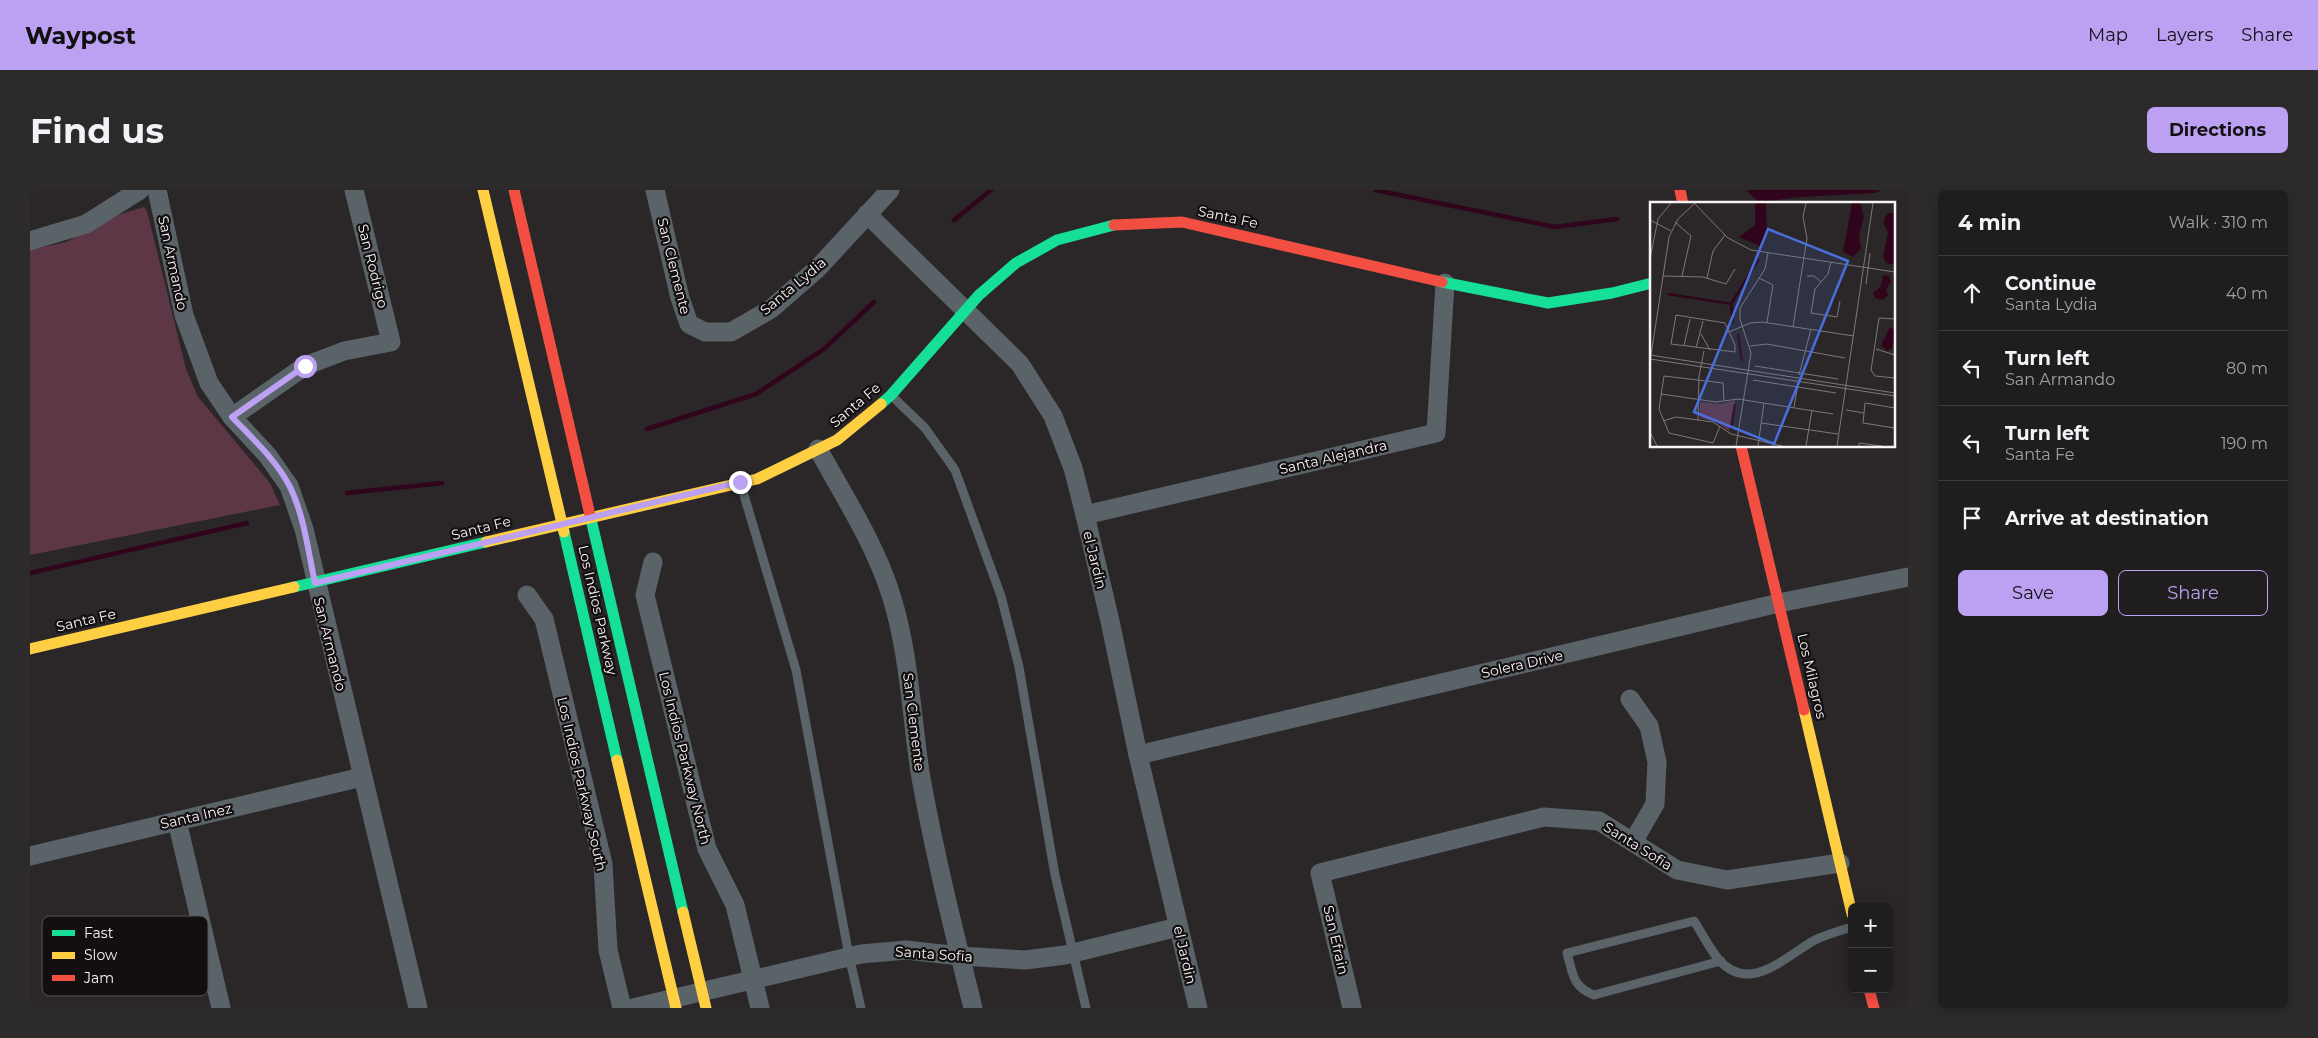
<!DOCTYPE html>
<html lang="en">
<head>
<meta charset="utf-8">
<style>
  body { margin:0; font-family:Montserrat,sans-serif; background:#2d2a2c; color:#f1f3f6 }
  .controls { position:absolute; right:15px; bottom:15px; display:grid; overflow:hidden; border-radius:8px; box-shadow:0 2px 12px #0003 }
  .controls button { width:45px; height:45px; display:grid; place-items:center; padding:0; border:0; border-bottom:1px solid #3d3b3d; background:#201d1f; color:#f1f3f6; font:25px sans-serif }
  .stop { position:absolute; width:15px; height:15px; margin:-11px; border:4px solid #bca0f2; border-radius:50%; background:#fff }
  .stop.end { background:#bca0f2; border-color:#fff; box-shadow:0 1px 5px #0008 }
  .list { margin:0; padding:0; list-style:none }
  h2 { display:flex; justify-content:space-between; align-items:center; height:65px; margin:0; padding:0 20px; font-size:21px }
  h2 small { font-size:16px; font-weight:400; color:#a2a2a4 }
  .list li { display:grid; grid-template-columns:32px 1fr auto; gap:15px; align-items:center; box-sizing:border-box; height:75px; padding:0 20px; border-top:1px solid #3d3b3d }
  .list b { display:block; font-size:19px; white-space:nowrap }
  .list p { margin:0; font-size:16px; white-space:nowrap; color:#a2a2a4 }
  .list em { font-size:16px; font-style:normal; color:#a2a2a4 }
  .actions { display:flex; gap:10px; padding:15px 20px }
  .actions a { flex:1; padding:11px 0; border:1px solid #bca0f2; border-radius:8px; text-align:center; font-size:18px; color:#bca0f2 }
  .actions .main { background:#bca0f2; color:#111 }
  .icon { flex:none; width:28px; height:28px; fill:none; stroke:currentColor; stroke-width:2; stroke-linecap:round; stroke-linejoin:round }
  .map { position:relative; flex:none; width:1878px; height:818px; overflow:hidden; border-radius:8px }
  header { display:flex; align-items:center; gap:30px; box-sizing:border-box; height:70px; padding:0 25px; background:#bca0f2; color:#111 }
  header strong { font-size:24px }
  nav { display:flex; gap:28px; margin-inline-start:auto; font-size:18px }
  .intro { display:flex; align-items:center; justify-content:space-between; box-sizing:border-box; height:120px; padding:0 30px }
  h1 { margin:0; font-size:35px }
  .button { padding:12px 22px; border-radius:8px; background:#bca0f2; color:#111; font-size:18px; font-weight:700 }
  main { display:flex; gap:30px; padding:0 30px }
  aside { flex:1; background:#201d1f; border-radius:8px; box-shadow:0 2px 12px #0003 }
  .map>svg:first-child { display:block }
  .green { fill:#5d3746 }
  .water { fill:#30041a }
  .lines { fill:none; stroke-linecap:round; stroke-linejoin:round }
  .stream { stroke:#30041a; stroke-width:4.5 }
  .lane { stroke:#596368; stroke-width:9 }
  .street { stroke:#596368; stroke-width:19 }
  .fast { stroke:#16e098; stroke-width:11 }
  .slow { stroke:#ffcf43; stroke-width:11 }
  .jam { stroke:#f24e42; stroke-width:11 }
  .route { stroke:#bca0f2; stroke-width:6 }
  .labels { text-anchor:middle; dominant-baseline:central; stroke-width:4.5; stroke-linejoin:round; paint-order:stroke }
  .street-label { font-size:14px; fill:#f8f3f4; stroke:#130f10 }
  .inset-river { fill:none; stroke:#30041a; stroke-width:2.5 }
  .inset-road { fill:none; stroke:#7d797a; stroke-width:1 }
  .view { fill:#496fde; fill-opacity:0.15; stroke:#496fde; stroke-width:2.5 }
  .inset-edge { fill:none; stroke:#f8f3f4; stroke-width:2.5 }
  .key { fill:#130f10; stroke:#585354; stroke-width:1 }
  .key-label { font-size:14px; fill:#f8f3f4 }
</style>
</head>
<body>
<header>
<strong>Waypost</strong>
<nav><a>Map</a><a>Layers</a><a>Share</a></nav>
</header>
<div class="intro"><h1>Find us</h1><a class="button">Directions</a></div>
<main>
<div class="map">
<svg width="1878" height="818" viewBox="0 0 1878 818">
  <rect width="100%" height="100%" fill="#2b2729"/>
  <path class="green" d="M114,17L117,21L156,179L168,207L240,293L250,315L0,365V60L36,52L88,25Z"/>
  <path class="water" d="M1716,0H1851L1846,3L1771,7L1729,12Z"/>
  <g class="lines">
    <g class="stream">
      <path d="M1345,0L1525,37L1587,29"/>
      <path d="M924,30L961,0"/>
      <path d="M617,239L726,204L794,159L844,112"/>
      <path d="M317,303L412,293"/>
      <path d="M0,383L217,333"/>
    </g>
    <g class="lane">
      <path d="M863,207L895,238L925,280L971,406L989,477L1025,685L1056,818"/>
      <path d="M711,295L766,480L819,766L831,818"/>
      <path d="M1691,771L1564,805C1542,797 1543,783 1537,763L1664,731C1672,743 1679,758 1689,770C1720,805 1757,765 1785,750C1797,744 1809,741 1822,737"/>
    </g>
    <g class="street">
      <path d="M127,0L154,125L179,193L202,227L238,266L259,296L274,339L388,818"/>
      <path d="M625,0L650,108L659,134L675,142H701L741,119L788,78L860,0"/>
      <path d="M837,24L990,174L1023,226L1043,278L1055,325L1080,431L1108,565L1168,818"/>
      <path d="M0,51L56,34L110,0"/>
      <path d="M202,227L275,176L314,161L361,152L324,0"/>
      <path d="M788,259C814,306 845,354 861,405C880,465 881,527 891,588C905,666 924,742 943,818"/>
      <path d="M1055,325L1406,243L1415,93"/>
      <path d="M623,372L615,405L677,659L705,715L730,818"/>
      <path d="M497,405L514,429L573,674L578,760L592,818"/>
      <path d="M1600,509L1619,536L1627,572L1625,614L1603,652"/>
      <path d="M1108,565L1749,413L1878,387"/>
      <path d="M147,631L191,818"/>
      <path d="M0,666L332,587"/>
      <path d="M603,818L831,764L876,760L930,766L995,770L1035,765L1148,737"/>
      <path d="M1322,818L1290,683L1514,627L1569,631L1647,680L1697,690L1810,673"/>
    </g>
    <g class="fast">
      <path d="M1412,92L1518,113L1582,103L1622,93"/>
      <path d="M851,214L861,205L949,105L986,73L1027,50L1084,35"/>
      <path d="M560,325L653,722"/>
      <path d="M534,342L587,570"/>
      <path d="M264,397L456,352"/>
    </g>
    <g class="slow">
      <path d="M453,0L534,342"/>
      <path d="M456,352L727,289L807,250L851,214"/>
      <path d="M0,459L264,397"/>
      <path d="M1774,520L1822,724"/>
      <path d="M587,570L646,818"/>
      <path d="M653,722L676,818"/>
    </g>
    <g class="jam">
      <path d="M484,0L560,325"/>
      <path d="M1650,0L1653,14"/>
      <path d="M1084,35L1152,32L1412,92"/>
      <path d="M1711,256L1774,520"/>
      <path d="M1839,799L1844,818"/>
    </g>
  </g>
  <g class="lines">
    <path class="route" d="M275,176L202,227C222,248 245,269 259,295C274,324 278,361 285,393L710,292"/>
  </g>
  <g class="labels">
    <g class="street-label">
      <text transform="translate(1198 27) rotate(12)">Santa Fe</text>
      <text transform="translate(143 73) rotate(78)">San Armando</text>
      <text transform="translate(343 76) rotate(76)">San Rodrigo</text>
      <text transform="translate(644 76) rotate(76)">San Clemente</text>
      <text transform="translate(763 96) rotate(-40)">Santa Lydia</text>
      <text transform="translate(825 215) rotate(-40)">Santa Fe</text>
      <text transform="translate(1303 267) rotate(-13)">Santa Alejandra</text>
      <text transform="translate(451 338) rotate(-14)">Santa Fe</text>
      <text transform="translate(1065 370) rotate(76)">el Jardin</text>
      <text transform="translate(568 420) rotate(77)">Los Indios Parkway</text>
      <text transform="translate(56 430) rotate(-13)">Santa Fe</text>
      <text transform="translate(300 454) rotate(76)">San Armando</text>
      <text transform="translate(1492 474) rotate(-13)">Solera Drive</text>
      <text transform="translate(1782 486) rotate(77)">Los Milagros</text>
      <text transform="translate(884 532) rotate(83)">San Clemente</text>
      <text transform="translate(655 568) rotate(76)">Los Indios Parkway North</text>
      <text transform="translate(552 594) rotate(77)">Los Indios Parkway South</text>
      <text transform="translate(166 626) rotate(-13)">Santa Inez</text>
      <text transform="translate(1608 656) rotate(32)">Santa Sofia</text>
      <text transform="translate(1306 750) rotate(77)">San Efrain</text>
      <text transform="translate(904 764) rotate(4)">Santa Sofia</text>
      <text transform="translate(1155 765) rotate(77)">el Jardin</text>
    </g>
  </g>
  <g transform="translate(1620 12)">
    <rect width="245" height="245" fill="#2b2729"/>
    <path d="M85,198L79,229L67,220L50,216V200L71,202Z" fill="#5d3746"/>
    <path d="M105,1H116L117,30L110,44L89,35L105,23ZM202,1H210L214,14L209,34L211,47L203,55L193,50ZM238,11H245V61L241,62L236,61L233,54L238,31L233,20ZM233,73L239,74L241,80L236,88L238,94L232,98L225,96L223,91L231,84ZM240,125L245,128L242,146L237,149L231,143Z" fill="#30041a"/>
    <path class="inset-river" d="M18,92L81,102L109,57M81,102L83,121M88,132L92,159M81,227L85,202"/>
    <path class="inset-road" d="M44,1L78,36L101,48L245,70M0,18L21,29M25,20L41,34L32,74M0,57L8,17L21,1M181,60L178,72L165,87L161,111L187,115L190,99M13,74L53,75L76,82L85,67M157,74H164L171,80M57,76L63,49L75,33M109,76L123,83L117,120M216,82L220,51M26,113L75,121L85,143V150L21,142ZM245,117L229,116L221,168L225,174L245,176M143,125L157,36L153,15L156,1M79,130L100,121L112,120L204,134M51,132L60,148M34,144L40,117M100,144L117,142L195,156M46,146L53,119M226,147L245,153M0,153L245,191M0,157L245,194M0,160L19,35L28,17L45,1M105,164L188,177M149,173L161,127M103,178L186,191M11,192L66,200L88,197L183,212M144,205L148,182M245,206L215,201L213,221L245,226M196,208L214,211M48,218L49,174L54,149M13,219L26,215L63,220L81,232L132,244M111,221L188,232M70,224L63,241L19,231L9,207L14,174L73,181L74,199M0,230L7,244M86,244L101,151L90,117V106L115,67L118,51M108,244L114,201M156,244L162,208M187,244L223,1M209,244V241L232,244"/>
    <path class="view" d="M118,27L198,59L124,242L44,210Z"/>
    <rect width="245" height="245" class="inset-edge"/>
  </g>
  <rect x="12" y="726" width="166" height="80" rx="8" class="key"/>
  <rect x="22" y="740" width="23" height="6" fill="#16e098"/>
  <rect x="22" y="762" width="23" height="7" fill="#ffcf43"/>
  <rect x="22" y="785" width="23" height="6" fill="#f24e42"/>
  <g class="key-label">
    <text x="54" y="748">Fast</text>
    <text x="54" y="770">Slow</text>
    <text x="54" y="793">Jam</text>
  </g>
</svg>
<div class="controls">
<button>+</button>
<button>−</button>
</div>
<div class="stop" style="left:275px;top:176px"></div>
<div class="stop end" style="left:710px;top:292px"></div>
</div>
<aside>
<h2>4 min<small>Walk · 310 m</small></h2>
<ul class="list">
<li><svg class="icon" aria-label="ahead" viewBox="0 0 24 24"><path d="M12 20V5M6 11l6-6 6 6"/></svg><div><b>Continue</b><p>Santa Lydia</p></div><em>40 m</em></li>
<li><svg class="icon" aria-label="left" viewBox="0 0 24 24"><path d="M17 20v-9H6M10 6l-5 5 5 5"/></svg><div><b>Turn left</b><p>San Armando</p></div><em>80 m</em></li>
<li><svg class="icon" aria-label="left" viewBox="0 0 24 24"><path d="M17 20v-9H6M10 6l-5 5 5 5"/></svg><div><b>Turn left</b><p>Santa Fe</p></div><em>190 m</em></li>
<li><svg class="icon" aria-label="arrive" viewBox="0 0 24 24"><path d="M6 21V4h12l-3 4 3 4H6"/></svg><div><b>Arrive at destination</b></div></li>
</ul>
<div class="actions"><a class="main">Save</a><a>Share</a></div>
</aside>
</main>
</body>
</html>
